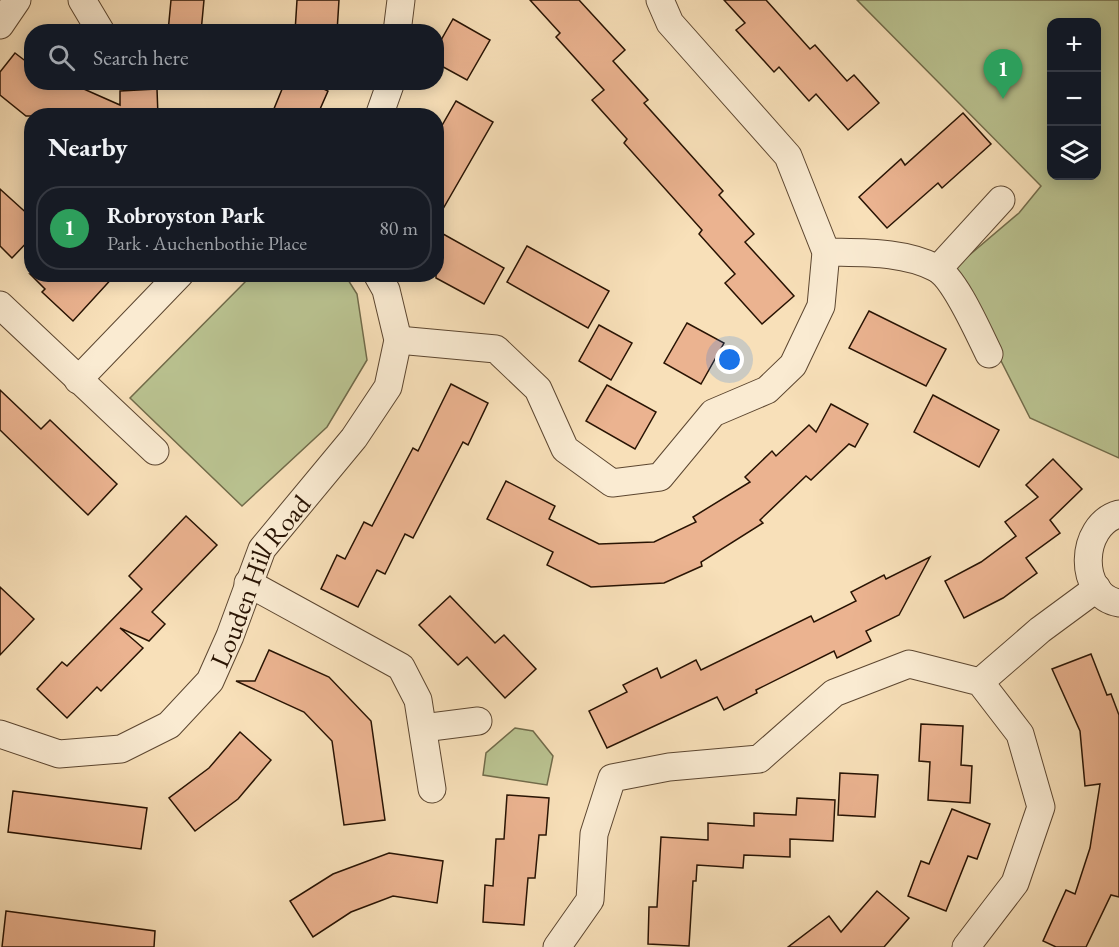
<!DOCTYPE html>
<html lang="en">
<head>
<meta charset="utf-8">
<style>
  body { margin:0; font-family:"EB Garamond",serif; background:#20242c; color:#f1f3f6 }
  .controls { position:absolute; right:18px; top:18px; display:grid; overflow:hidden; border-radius:12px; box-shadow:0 3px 15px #0003 }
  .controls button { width:54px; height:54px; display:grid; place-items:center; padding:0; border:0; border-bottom:2px solid #363941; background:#171b24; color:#f1f3f6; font:30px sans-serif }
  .you { position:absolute; left:730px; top:360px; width:21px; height:21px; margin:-15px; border:4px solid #fff; border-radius:50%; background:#1a73e8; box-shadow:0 0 0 9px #1a73e833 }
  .badge { display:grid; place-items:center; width:39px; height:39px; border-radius:50%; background:#b45309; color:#fff; font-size:20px; font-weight:700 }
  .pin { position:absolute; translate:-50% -50px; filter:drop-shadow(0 2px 3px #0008) }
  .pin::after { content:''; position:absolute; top:32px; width:21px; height:18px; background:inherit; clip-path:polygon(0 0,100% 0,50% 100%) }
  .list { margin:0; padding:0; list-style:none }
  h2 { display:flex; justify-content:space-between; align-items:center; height:78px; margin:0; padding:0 24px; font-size:26px }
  h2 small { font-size:20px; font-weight:400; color:#9ea1a6 }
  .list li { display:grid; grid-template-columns:39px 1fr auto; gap:18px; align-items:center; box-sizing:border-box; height:84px; margin:0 12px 12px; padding:0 12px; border:2px solid #363941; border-radius:24px }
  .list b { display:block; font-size:22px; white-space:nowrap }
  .list p { margin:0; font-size:20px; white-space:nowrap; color:#9ea1a6 }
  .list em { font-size:20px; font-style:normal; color:#9ea1a6 }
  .icon { flex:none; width:33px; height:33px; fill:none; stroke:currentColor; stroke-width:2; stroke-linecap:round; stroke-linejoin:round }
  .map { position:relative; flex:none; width:1119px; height:947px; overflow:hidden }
  .search { position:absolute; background:#171b24; box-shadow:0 3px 15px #0003; left:24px; top:24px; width:420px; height:66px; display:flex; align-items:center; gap:15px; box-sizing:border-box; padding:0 21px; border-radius:24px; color:#9ea1a6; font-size:22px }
  .panel { position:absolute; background:#171b24; box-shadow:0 3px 15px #0003; left:24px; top:108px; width:420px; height:174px; border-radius:24px }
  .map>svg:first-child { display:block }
  .green { fill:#bac391; stroke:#716b4a; stroke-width:1.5; fill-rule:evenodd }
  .building { fill:#ebb390; stroke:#281303; stroke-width:1.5 }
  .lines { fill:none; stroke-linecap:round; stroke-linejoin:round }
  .minor-casing { stroke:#5c4630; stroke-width:29 }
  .minor { stroke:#faebd2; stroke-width:27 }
  .labels { text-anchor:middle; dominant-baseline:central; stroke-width:4.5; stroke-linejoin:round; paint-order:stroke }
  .street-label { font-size:27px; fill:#281303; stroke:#faebd2 }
</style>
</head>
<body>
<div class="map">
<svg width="1119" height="947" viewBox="0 0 1119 947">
  <rect width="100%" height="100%" fill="#f8e0b9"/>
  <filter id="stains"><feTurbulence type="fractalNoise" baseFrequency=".00333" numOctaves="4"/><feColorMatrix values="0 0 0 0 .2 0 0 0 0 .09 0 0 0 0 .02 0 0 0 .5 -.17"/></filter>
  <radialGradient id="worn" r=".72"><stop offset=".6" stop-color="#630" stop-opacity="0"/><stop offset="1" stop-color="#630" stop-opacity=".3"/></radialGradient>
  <g class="green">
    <path d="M857,0H1119V458L1030,418L954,268L1019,213L1041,186ZM1052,22H1096V176H1052Z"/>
    <path d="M252,275H345L357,294L367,360L327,427L242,506L130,398Z"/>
    <path d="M515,728L533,731L553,756L547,785L483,775L486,753Z"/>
  </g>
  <g class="building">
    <path d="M171,0H204L201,32H168Z"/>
    <path d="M297,0H339L337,32H295Z"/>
    <path d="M530,0H579L625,50L613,61L648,100L644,103L723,191L719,195L754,234L745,242L794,296L762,324L725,283L735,274L699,234L702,230L624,143L627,139L592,100L604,90L556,37L560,33Z"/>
    <path d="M724,0H766L810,49L815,45L847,81L854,75L879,103L848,130L816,94L809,101L779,67L774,72L736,30L745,23Z"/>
    <path d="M453,19L490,40L467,80L436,63V49Z"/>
    <path d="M15,53L32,66V82H68L120,105V91L157,89L158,116H26L0,95V72Z"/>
    <path d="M285,82H309L328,91L317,116H271Z"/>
    <path d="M456,101L493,122L436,221V136Z"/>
    <path d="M963,113L991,144L942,188L938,183L887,228L859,197L901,159L905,165Z"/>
    <path d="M0,189L32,218V237L12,258L0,246Z"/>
    <path d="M436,230L504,268L484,304L436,278Z"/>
    <path d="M527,246L609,291L588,328L507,282Z"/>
    <path d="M30,274H116L73,321L42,292L45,289Z"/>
    <path d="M869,311L946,349L926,386L849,348Z"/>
    <path d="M687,323L724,343L701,384L664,363Z"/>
    <path d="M599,325L632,343L611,380L579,361Z"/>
    <path d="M451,384L488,403L468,445L463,442L413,538L405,534L385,574L377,570L358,607L321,589L337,555L345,559L364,522L372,526L413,448L418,451Z"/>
    <path d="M607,385L656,412L635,449L586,421Z"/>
    <path d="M0,390L41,429L50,420L117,484L88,515L0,430Z"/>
    <path d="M933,395L999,430L979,467L914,432Z"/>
    <path d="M831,404L868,424L855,447L849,444L811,480L806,476L760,520L763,523L701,562L702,566L664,583L591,587L547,565L553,552L487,519L506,481L555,506L549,519L599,544L654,542L696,522L693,517L750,482L745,477L772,451L776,456L809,425L816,432Z"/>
    <path d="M1053,459L1082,489L1050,520L1060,533L1026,558L1037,573L1003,598L964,618L945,581L981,562L1016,536L1005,522L1038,497L1026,485Z"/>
    <path d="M186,516L217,545L152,612L165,624L149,641L120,628L143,648L101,691L97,687L67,718L37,689L62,662L67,666L142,589L129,576Z"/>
    <path d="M930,557L899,615L866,631L871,641L837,658L834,651L756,690L757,693L724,710L717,697L607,748L589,711L627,692L623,685L657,668L661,678L696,660L701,670L811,616L814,622L856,601L851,592L884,575L886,579Z"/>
    <path d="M0,587L34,619L0,655Z"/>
    <path d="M450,596L495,643L504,635L536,669L505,698L467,657L458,665L419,625Z"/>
    <path d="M269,650L329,677L371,721L385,820L344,825L332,741L304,712L236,681H255Z"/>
    <path d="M1091,654L1107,695L1111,694L1119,715V897L1111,895L1086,947H1056L1043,941L1066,890L1075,894L1090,848L1100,784L1085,786L1080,731L1052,669Z"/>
    <path d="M921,724L963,726L961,765L972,766L970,803L928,800L930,762L919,761Z"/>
    <path d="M240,732L271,760L238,799L195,831L169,798L209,768Z"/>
    <path d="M840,773L878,775L875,817L838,815Z"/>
    <path d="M13,791L147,808L141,849L8,832Z"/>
    <path d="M507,795L549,798L546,835H539L535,878H528L524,925L483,922L485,885L493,886L496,839H504Z"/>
    <path d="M797,798L835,800L833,841L790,839V857L744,855L743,868L697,865L696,881H693L689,946L648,944L649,907H657L661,837L708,840V823L754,826V813L796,815Z"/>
    <path d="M952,809L990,824L977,859L968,856L946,911L908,896L921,861L929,864Z"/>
    <path d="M389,853L443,861L437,903L393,896L351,912L313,937L290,901L333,874Z"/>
    <path d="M877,891L909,918L884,947H788L829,916L841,932Z"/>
    <path d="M6,911L155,931L154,947H2Z"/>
  </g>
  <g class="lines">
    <defs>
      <g id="minor">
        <path d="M82,0L101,32"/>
        <path d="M0,25L17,0"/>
        <path d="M397,32L401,0"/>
        <path d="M379,116L391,82"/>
        <path d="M826,252C863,253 903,251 936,268C955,278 979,334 989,354"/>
        <path d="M938,269L1001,200"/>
        <path d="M0,305L155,451"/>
        <path d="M398,340L496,349L538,389L565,449L612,483L660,477L713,413L767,390L793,365L821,306L826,252L788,156L670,23L660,0"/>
        <path d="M78,380L180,274"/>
        <path d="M1119,514C1079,525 1077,596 1119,603"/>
        <path d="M248,583L401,667L418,700L432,789"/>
        <path d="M980,682L1040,630L1097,588"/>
        <path d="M423,728L478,721"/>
        <path id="s1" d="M0,734L59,754L121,749L169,725L210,681L230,636L262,549L354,438L388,387L398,340L386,290L377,274"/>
        <path d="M557,947L590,900L594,834L612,778L669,767L759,759L834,693L909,664L980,682L1020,734L1041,807L1015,883L966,947"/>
      </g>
    </defs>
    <use href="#minor" class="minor-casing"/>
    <use href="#minor" class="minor"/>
  </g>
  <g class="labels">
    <g class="street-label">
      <text stroke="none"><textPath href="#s1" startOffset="351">Louden Hill Road</textPath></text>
    </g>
  </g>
  <rect width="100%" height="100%" filter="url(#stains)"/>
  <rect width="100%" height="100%" fill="url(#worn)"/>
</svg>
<div class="controls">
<button>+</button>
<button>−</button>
<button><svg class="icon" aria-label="layers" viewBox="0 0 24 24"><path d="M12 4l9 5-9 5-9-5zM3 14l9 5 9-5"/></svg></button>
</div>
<div class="you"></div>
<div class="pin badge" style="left:1003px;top:99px;background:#2e9e5b">1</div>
<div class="search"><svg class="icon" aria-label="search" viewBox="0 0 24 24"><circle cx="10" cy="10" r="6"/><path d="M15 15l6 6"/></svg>Search here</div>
<section class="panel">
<h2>Nearby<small></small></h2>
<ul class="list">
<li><span class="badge" style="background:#2e9e5b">1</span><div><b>Robroyston Park</b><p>Park · Auchenbothie Place</p></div><em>80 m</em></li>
</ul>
</section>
</div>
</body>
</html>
